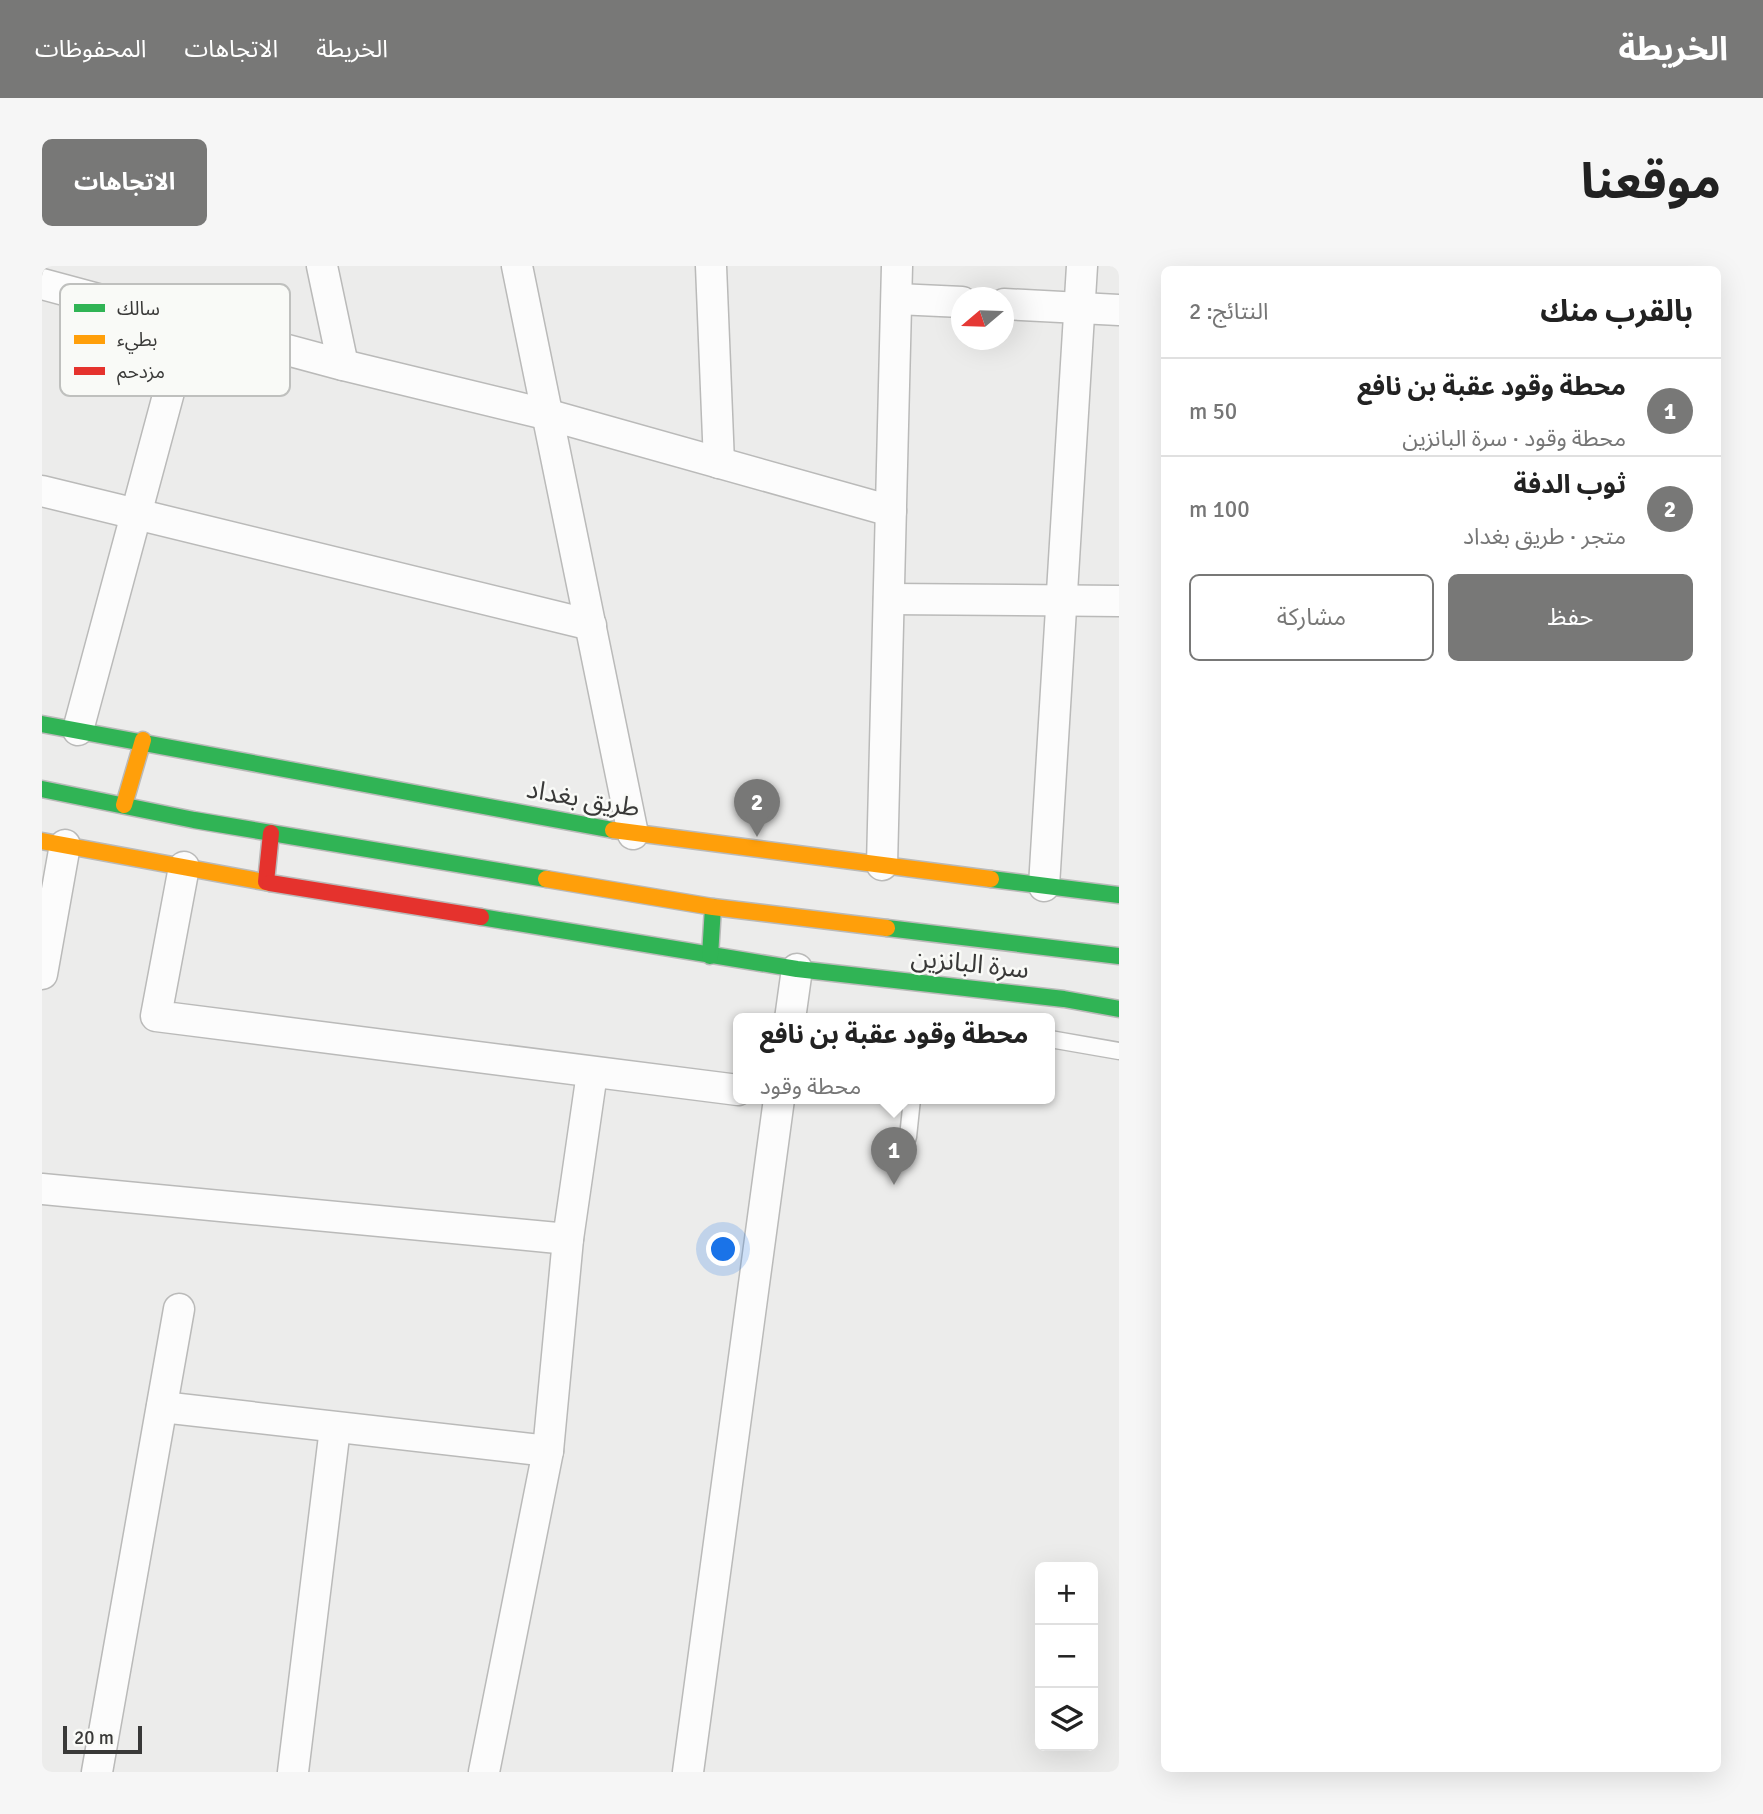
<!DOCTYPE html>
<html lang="ar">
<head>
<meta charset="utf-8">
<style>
  body { margin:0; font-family:Signika,"Noto Sans Arabic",sans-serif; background:#f6f6f6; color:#222; direction:rtl }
  .controls { position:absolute; right:21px; bottom:21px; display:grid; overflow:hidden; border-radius:10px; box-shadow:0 7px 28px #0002 }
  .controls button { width:63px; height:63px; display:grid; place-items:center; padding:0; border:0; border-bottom:2px solid #e0e0e0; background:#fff; color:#222; font:35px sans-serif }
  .compass { position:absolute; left:909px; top:21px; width:63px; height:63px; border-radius:50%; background:#fff; box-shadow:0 7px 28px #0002; rotate:251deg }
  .scale { position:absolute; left:21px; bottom:18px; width:79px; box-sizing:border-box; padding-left:7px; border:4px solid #393938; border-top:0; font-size:19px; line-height:24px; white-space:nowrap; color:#393938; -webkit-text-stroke:5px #f9faf7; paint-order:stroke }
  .you { position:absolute; left:682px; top:984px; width:24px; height:24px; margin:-18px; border:5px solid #fff; border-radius:50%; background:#1a73e8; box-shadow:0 0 0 10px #1a73e833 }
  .badge { display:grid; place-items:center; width:46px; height:46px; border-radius:50%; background:#787877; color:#fff; font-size:23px; font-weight:700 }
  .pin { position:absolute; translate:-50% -58px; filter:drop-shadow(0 2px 4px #0008) }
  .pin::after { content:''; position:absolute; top:37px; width:24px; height:21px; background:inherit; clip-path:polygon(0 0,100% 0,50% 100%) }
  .popup { position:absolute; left:691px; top:747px; width:322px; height:91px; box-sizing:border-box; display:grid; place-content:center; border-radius:10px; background:#fff; filter:drop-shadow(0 2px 5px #0005); font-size:23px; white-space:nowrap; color:#767676 }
  .popup b { font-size:26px; color:#222 }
  .popup::after { content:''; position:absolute; left:50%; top:100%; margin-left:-14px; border:14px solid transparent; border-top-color:#fff }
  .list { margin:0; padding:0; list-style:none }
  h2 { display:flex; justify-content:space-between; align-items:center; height:91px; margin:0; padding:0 28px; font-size:30px }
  h2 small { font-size:23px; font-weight:400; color:#767676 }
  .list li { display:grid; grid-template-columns:46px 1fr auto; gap:21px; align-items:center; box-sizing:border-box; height:98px; padding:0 28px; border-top:2px solid #e0e0e0 }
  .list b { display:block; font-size:26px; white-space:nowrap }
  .list p { margin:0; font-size:23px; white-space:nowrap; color:#767676 }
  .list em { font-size:23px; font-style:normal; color:#767676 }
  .actions { display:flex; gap:14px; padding:21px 28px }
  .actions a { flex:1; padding:16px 0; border:2px solid #787877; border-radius:10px; text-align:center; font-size:24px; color:#787877 }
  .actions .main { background:#787877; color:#fff }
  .icon { flex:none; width:38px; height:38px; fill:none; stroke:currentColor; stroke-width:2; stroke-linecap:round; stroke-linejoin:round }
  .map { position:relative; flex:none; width:1077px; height:1506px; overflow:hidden; direction:ltr; border-radius:10px }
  header { display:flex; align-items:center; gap:42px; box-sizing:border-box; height:98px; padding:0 35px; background:#787877; color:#fff }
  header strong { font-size:33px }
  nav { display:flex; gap:38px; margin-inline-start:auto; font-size:24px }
  .intro { display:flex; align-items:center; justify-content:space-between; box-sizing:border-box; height:168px; padding:0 42px }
  h1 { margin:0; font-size:49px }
  .button { padding:18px 32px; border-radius:10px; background:#787877; color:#fff; font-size:24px; font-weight:700 }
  main { display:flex; gap:42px; padding:0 42px }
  aside { flex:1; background:#fff; border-radius:10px; box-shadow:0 7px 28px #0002 }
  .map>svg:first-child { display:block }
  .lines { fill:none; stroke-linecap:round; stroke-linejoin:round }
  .lane-casing { stroke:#babab9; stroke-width:19 }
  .street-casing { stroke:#babab9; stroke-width:33 }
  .fast-casing { stroke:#babab9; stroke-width:19 }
  .slow-casing { stroke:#babab9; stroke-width:19 }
  .jam-casing { stroke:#babab9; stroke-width:19 }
  .lane { stroke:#fcfcfc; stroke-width:16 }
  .street { stroke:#fcfcfc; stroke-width:30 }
  .fast { stroke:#30b455; stroke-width:16 }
  .slow { stroke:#ff9f0a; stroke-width:16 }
  .jam { stroke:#e5322d; stroke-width:16 }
  .labels { text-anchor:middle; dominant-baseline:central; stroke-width:5; stroke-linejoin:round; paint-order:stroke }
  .street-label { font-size:26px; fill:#393938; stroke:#f9faf7 }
  .key { fill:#f9faf7; stroke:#bfc0be; stroke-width:2 }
  .key-label { font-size:19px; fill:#393938 }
</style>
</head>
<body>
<header>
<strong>الخريطة</strong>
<nav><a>الخريطة</a><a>الاتجاهات</a><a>المحفوظات</a></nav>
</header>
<div class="intro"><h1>موقعنا</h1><a class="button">الاتجاهات</a></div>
<main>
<aside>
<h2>بالقرب منك<small>النتائج: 2</small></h2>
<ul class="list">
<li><span class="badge">1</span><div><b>محطة وقود عقبة بن نافع</b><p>محطة وقود · سرة البانزين</p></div><em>50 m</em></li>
<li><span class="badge">2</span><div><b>ثوب الدفة</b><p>متجر · طريق بغداد</p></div><em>100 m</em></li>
</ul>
<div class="actions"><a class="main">حفظ</a><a>مشاركة</a></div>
</aside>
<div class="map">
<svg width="1077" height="1506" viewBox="0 0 1077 1506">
  <rect width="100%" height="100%" fill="#ececeb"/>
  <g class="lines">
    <defs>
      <g id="lane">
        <path d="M1008,773L1077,785"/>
        <path d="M866,871L870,833"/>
      </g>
      <g id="street">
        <path d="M280,0L301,99"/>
        <path d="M475,0L591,568"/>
        <path d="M669,0L677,197"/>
        <path d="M0,18L301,99L507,149L849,245"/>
        <path d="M855,33L920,36"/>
        <path d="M962,38L1077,44"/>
        <path d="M0,225L549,359"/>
        <path d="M847,333L1077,335"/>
        <path d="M36,464L145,59"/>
        <path d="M840,599L855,0"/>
        <path d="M142,601L114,750L696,824"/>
        <path d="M1002,620L1040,0"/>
        <path d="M0,708L23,579"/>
        <path d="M748,753L755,703"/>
        <path d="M0,923L526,973"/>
        <path d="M120,1141L506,1185"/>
        <path d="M55,1506L137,1043"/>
        <path d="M251,1506L293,1162"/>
        <path d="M442,1506L506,1185L526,973L550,807"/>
        <path d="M646,1506L737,833"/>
      </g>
      <g id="fast">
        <path d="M0,458L571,564"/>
        <path d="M0,523L152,554L504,613"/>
        <path d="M949,613L1077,629"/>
        <path d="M439,651L755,703L1022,733L1077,743"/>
        <path d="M845,662L1077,690"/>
        <path d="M668,690L671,641"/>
      </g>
      <g id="slow">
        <path d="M82,539L101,474"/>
        <path d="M571,564L949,613"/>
        <path d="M0,575L228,617"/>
        <path d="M504,613L671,641L845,662"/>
      </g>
      <g id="jam">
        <path d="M224,616L229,567"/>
        <path d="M228,617L439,651"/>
      </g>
    </defs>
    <use href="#lane" class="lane-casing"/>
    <use href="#street" class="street-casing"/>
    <use href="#fast" class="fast-casing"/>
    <use href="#slow" class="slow-casing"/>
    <use href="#jam" class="jam-casing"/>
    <use href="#lane" class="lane"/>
    <use href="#street" class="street"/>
    <use href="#fast" class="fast"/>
    <use href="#slow" class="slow"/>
    <use href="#jam" class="jam"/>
  </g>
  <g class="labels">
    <g class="street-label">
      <text transform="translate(541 533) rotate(10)">طريق بغداد</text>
      <text transform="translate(928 698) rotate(6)">سرة البانزين</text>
    </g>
  </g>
  <rect x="18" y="18" width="230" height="112" rx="10" class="key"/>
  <rect x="32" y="38" width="31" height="8" fill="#30b455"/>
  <rect x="32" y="69" width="31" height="9" fill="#ff9f0a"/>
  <rect x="32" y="101" width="31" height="8" fill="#e5322d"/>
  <g class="key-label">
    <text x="75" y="49">سالك</text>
    <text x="75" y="80">بطيء</text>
    <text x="75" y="112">مزدحم</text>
  </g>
</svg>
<div class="controls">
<button>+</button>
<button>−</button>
<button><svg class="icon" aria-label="layers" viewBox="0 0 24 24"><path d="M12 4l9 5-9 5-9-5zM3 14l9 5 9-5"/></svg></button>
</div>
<svg class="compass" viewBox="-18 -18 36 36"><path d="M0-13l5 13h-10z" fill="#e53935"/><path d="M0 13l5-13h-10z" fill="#767676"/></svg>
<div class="scale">20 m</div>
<div class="you"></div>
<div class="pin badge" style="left:852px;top:919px">1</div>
<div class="popup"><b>محطة وقود عقبة بن نافع</b>محطة وقود</div>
<div class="pin badge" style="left:715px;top:571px">2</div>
</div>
</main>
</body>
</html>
